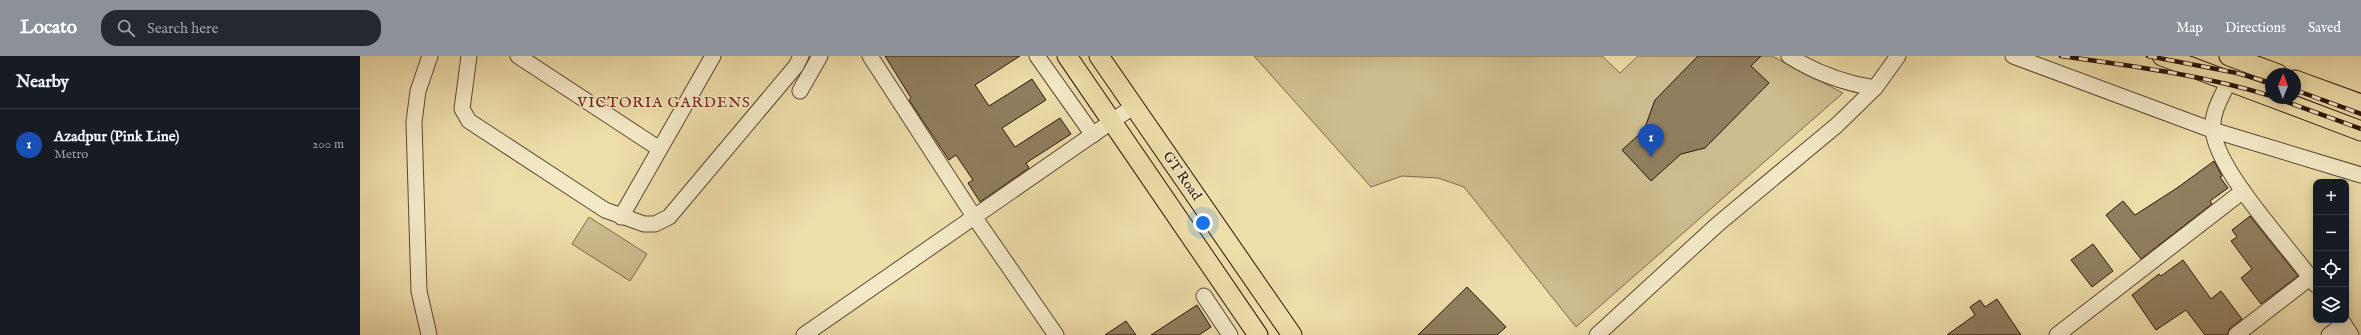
<!DOCTYPE html>
<html lang="en">
<head>
<meta charset="utf-8">
<style>
  body { margin:0; font-family:"IM FELL English",serif; background:#242831; color:#f1f3f6 }
  .controls { position:absolute; right:12px; bottom:12px; display:grid; overflow:hidden; border-radius:8px; box-shadow:0 2px 10px #0003 }
  .controls button { width:36px; height:36px; display:grid; place-items:center; padding:0; border:0; border-bottom:1px solid #363941; background:#171b24; color:#f1f3f6; font:20px sans-serif }
  .compass { position:absolute; left:1905px; top:12px; width:36px; height:36px; border-radius:50%; background:#171b24; box-shadow:0 2px 10px #0003; rotate:1deg }
  .you { position:absolute; left:843px; top:167px; width:14px; height:14px; margin:-10px; border:3px solid #fff; border-radius:50%; background:#1a73e8; box-shadow:0 0 0 6px #1a73e833 }
  .badge { display:grid; place-items:center; width:26px; height:26px; border-radius:50%; background:#8c9099; color:#fff; font-size:13px; font-weight:700 }
  .pin { position:absolute; translate:-50% -33px; filter:drop-shadow(0 1px 2px #0008) }
  .pin::after { content:''; position:absolute; top:21px; width:14px; height:12px; background:inherit; clip-path:polygon(0 0,100% 0,50% 100%) }
  .list { margin:0; padding:0; list-style:none }
  h2 { display:flex; justify-content:space-between; align-items:center; height:52px; margin:0; padding:0 16px; font-size:17px }
  h2 small { font-size:13px; font-weight:400; color:#9ea1a6 }
  .list li { display:grid; grid-template-columns:26px 1fr auto; gap:12px; align-items:center; box-sizing:border-box; height:72px; padding:0 16px; border-top:1px solid #363941 }
  .list b { display:block; font-size:15px; white-space:nowrap }
  .list p { margin:0; font-size:13px; white-space:nowrap; color:#9ea1a6 }
  .list em { font-size:13px; font-style:normal; color:#9ea1a6 }
  .icon { flex:none; width:22px; height:22px; fill:none; stroke:currentColor; stroke-width:2; stroke-linecap:round; stroke-linejoin:round }
  .map { position:relative; flex:none; width:2001px; height:279px; overflow:hidden }
  header { display:flex; align-items:center; gap:24px; box-sizing:border-box; height:56px; padding:0 20px; background:#8c9099; color:#fff }
  header strong { font-size:19px }
  nav { display:flex; gap:22px; margin-inline-start:auto; font-size:14px }
  .search { width:280px; height:36px; background:#242831; display:flex; align-items:center; gap:10px; box-sizing:border-box; padding:0 14px; border-radius:16px; color:#9ea1a6; font-size:15px }
  main { display:flex }
  aside { flex:1; background:#171b24 }
  .map>svg:first-child { display:block }
  .green { fill:#cdbc8f; stroke:#7c684e }
  .building { fill:#907e5e; stroke:#2a150c }
  .lines { fill:none; stroke-linecap:round; stroke-linejoin:round }
  .minor-casing { stroke:#5b4734; stroke-width:17 }
  .major-casing { stroke:#2a150c; stroke-width:21 }
  .minor { stroke:#f4eac8; stroke-width:15 }
  .major { stroke:#eedeaa; stroke-width:19 }
  .rail-casing { stroke:#2a150c; stroke-width:4.5 }
  .rail { stroke:#f4eac8; stroke-width:3; stroke-dasharray:9; stroke-linecap:butt }
  .labels { text-anchor:middle; dominant-baseline:central; stroke-width:3; stroke-linejoin:round; paint-order:stroke }
  .street-label { font-size:14px; fill:#2a150c; stroke:#f4eac8 }
  .neighbourhood-label { font-size:15px; letter-spacing:1px; fill:#7a1f14; stroke:#f4eac8 }
</style>
</head>
<body>
<header>
<strong>Locato</strong>
<div class="search"><svg class="icon" aria-label="search" viewBox="0 0 24 24"><circle cx="10" cy="10" r="6"/><path d="M15 15l6 6"/></svg>Search here</div>
<nav><a>Map</a><a>Directions</a><a>Saved</a></nav>
</header>
<main>
<aside>
<h2>Nearby<small></small></h2>
<ul class="list">
<li><span class="badge" style="background:#1a4fb4">1</span><div><b>Azadpur (Pink Line)</b><p>Metro</p></div><em>200 m</em></li>
</ul>
</aside>
<div class="map">
<svg width="2001" height="279" viewBox="0 0 2001 279">
  <rect width="100%" height="100%" fill="#eedeaa"/>
  <filter id="stains"><feTurbulence type="fractalNoise" baseFrequency=".005" numOctaves="4"/><feColorMatrix values="0 0 0 0 .2 0 0 0 0 .09 0 0 0 0 .02 0 0 0 .5 -.17"/></filter>
  <radialGradient id="worn" r=".72"><stop offset=".6" stop-color="#630" stop-opacity="0"/><stop offset="1" stop-color="#630" stop-opacity=".3"/></radialGradient>
  <g class="green">
    <path d="M894,0H1242L1260,17L1278,0H1412L1483,37L1216,271L1104,131L1078,122L1042,120L1011,131Z"/>
    <path d="M229,161L287,198L270,225L212,188Z"/>
  </g>
  <g class="building">
    <path d="M525,0H660L615,29L629,50L672,23L686,44L642,72L655,91L700,62L711,78L666,107L669,112L620,146L608,127L613,124L596,99L589,104L549,44L551,42Z"/>
    <path d="M1338,0H1401L1391,10L1409,27L1345,92L1321,98L1291,125L1262,94L1284,74L1295,44Z"/>
    <path d="M1854,105L1862,120L1860,121L1868,132L1850,145L1852,148L1781,203L1746,159L1763,145L1775,159L1817,132Z"/>
    <path d="M1890,160L1938,220L1901,248L1881,222L1892,213L1871,185L1877,181L1872,174Z"/>
    <path d="M1733,188L1753,215L1732,231L1711,204Z"/>
    <path d="M1823,204L1851,243L1861,235L1882,263L1870,272L1867,279H1845L1826,254L1796,274L1772,239L1799,218L1801,220Z"/>
    <path d="M1107,231L1146,271L1137,279H1058Z"/>
    <path d="M1637,243L1661,279H1587L1615,259L1610,251L1620,244L1625,251Z"/>
    <path d="M837,249L851,271L839,279H791Z"/>
    <path d="M766,265L776,279H745Z"/>
  </g>
  <g class="lines">
    <defs>
      <g id="minor">
        <path d="M109,0L102,53L109,65L245,154L284,168H295L309,161L436,10L441,0"/>
        <path d="M158,0L298,92"/>
        <path d="M510,0L615,162L696,279"/>
        <path d="M677,0L733,79"/>
        <path d="M1429,0C1456,17 1483,27 1515,32"/>
        <path d="M1653,0L1852,74L2001,119"/>
        <path d="M1869,25C1862,40 1851,57 1853,74C1857,116 1930,192 1956,229"/>
        <path d="M440,35L460,0"/>
        <path d="M261,161L353,0"/>
        <path d="M844,240L870,279"/>
        <path d="M1981,264L1991,279"/>
        <path d="M69,279L59,235L54,66L58,35L70,0"/>
        <path d="M444,279L774,50"/>
        <path d="M1237,279L1358,168L1477,69L1515,32L1538,0"/>
        <path d="M1697,279L1883,135"/>
        <path d="M1876,279L1951,221"/>
        <path d="M1969,279L1984,268"/>
      </g>
      <g id="major">
        <path d="M707,0L898,279"/>
        <path d="M739,0L932,279"/>
        <path d="M1802,0L1911,41"/>
        <path d="M1869,0L1918,18"/>
        <path d="M1935,24L2001,48"/>
        <path d="M1914,42L2001,75"/>
      </g>
    </defs>
    <use href="#minor" class="minor-casing"/>
    <use href="#major" class="major-casing"/>
    <use href="#minor" class="minor"/>
    <use href="#major" class="major"/>
    <defs>
      <g id="rail">
        <path d="M1701,0C1772,10 1843,19 1911,40"/>
        <path d="M1788,0L1877,17L1911,27"/>
        <path d="M1935,34L2001,58"/>
        <path d="M1916,42L2001,73"/>
      </g>
    </defs>
    <use href="#rail" class="rail-casing"/>
    <use href="#rail" class="rail"/>
  </g>
  <g class="labels">
    <g class="street-label">
      <text transform="translate(822 120) rotate(55)">GT Road</text>
    </g>
    <g class="neighbourhood-label">
      <text x="304" y="46">VICTORIA GARDENS</text>
    </g>
  </g>
  <rect width="100%" height="100%" filter="url(#stains)"/>
  <rect width="100%" height="100%" fill="url(#worn)"/>
</svg>
<div class="controls">
<button>+</button>
<button>−</button>
<button><svg class="icon" aria-label="locate" viewBox="0 0 24 24"><circle cx="12" cy="12" r="6"/><path d="M12 2v4M12 18v4M2 12h4M18 12h4"/></svg></button>
<button><svg class="icon" aria-label="layers" viewBox="0 0 24 24"><path d="M12 4l9 5-9 5-9-5zM3 14l9 5 9-5"/></svg></button>
</div>
<svg class="compass" viewBox="-18 -18 36 36"><path d="M0-13l5 13h-10z" fill="#e53935"/><path d="M0 13l5-13h-10z" fill="#9ea1a6"/></svg>
<div class="you"></div>
<div class="pin badge" style="left:1291px;top:101px;background:#1a4fb4">1</div>
</div>
</main>
</body>
</html>
